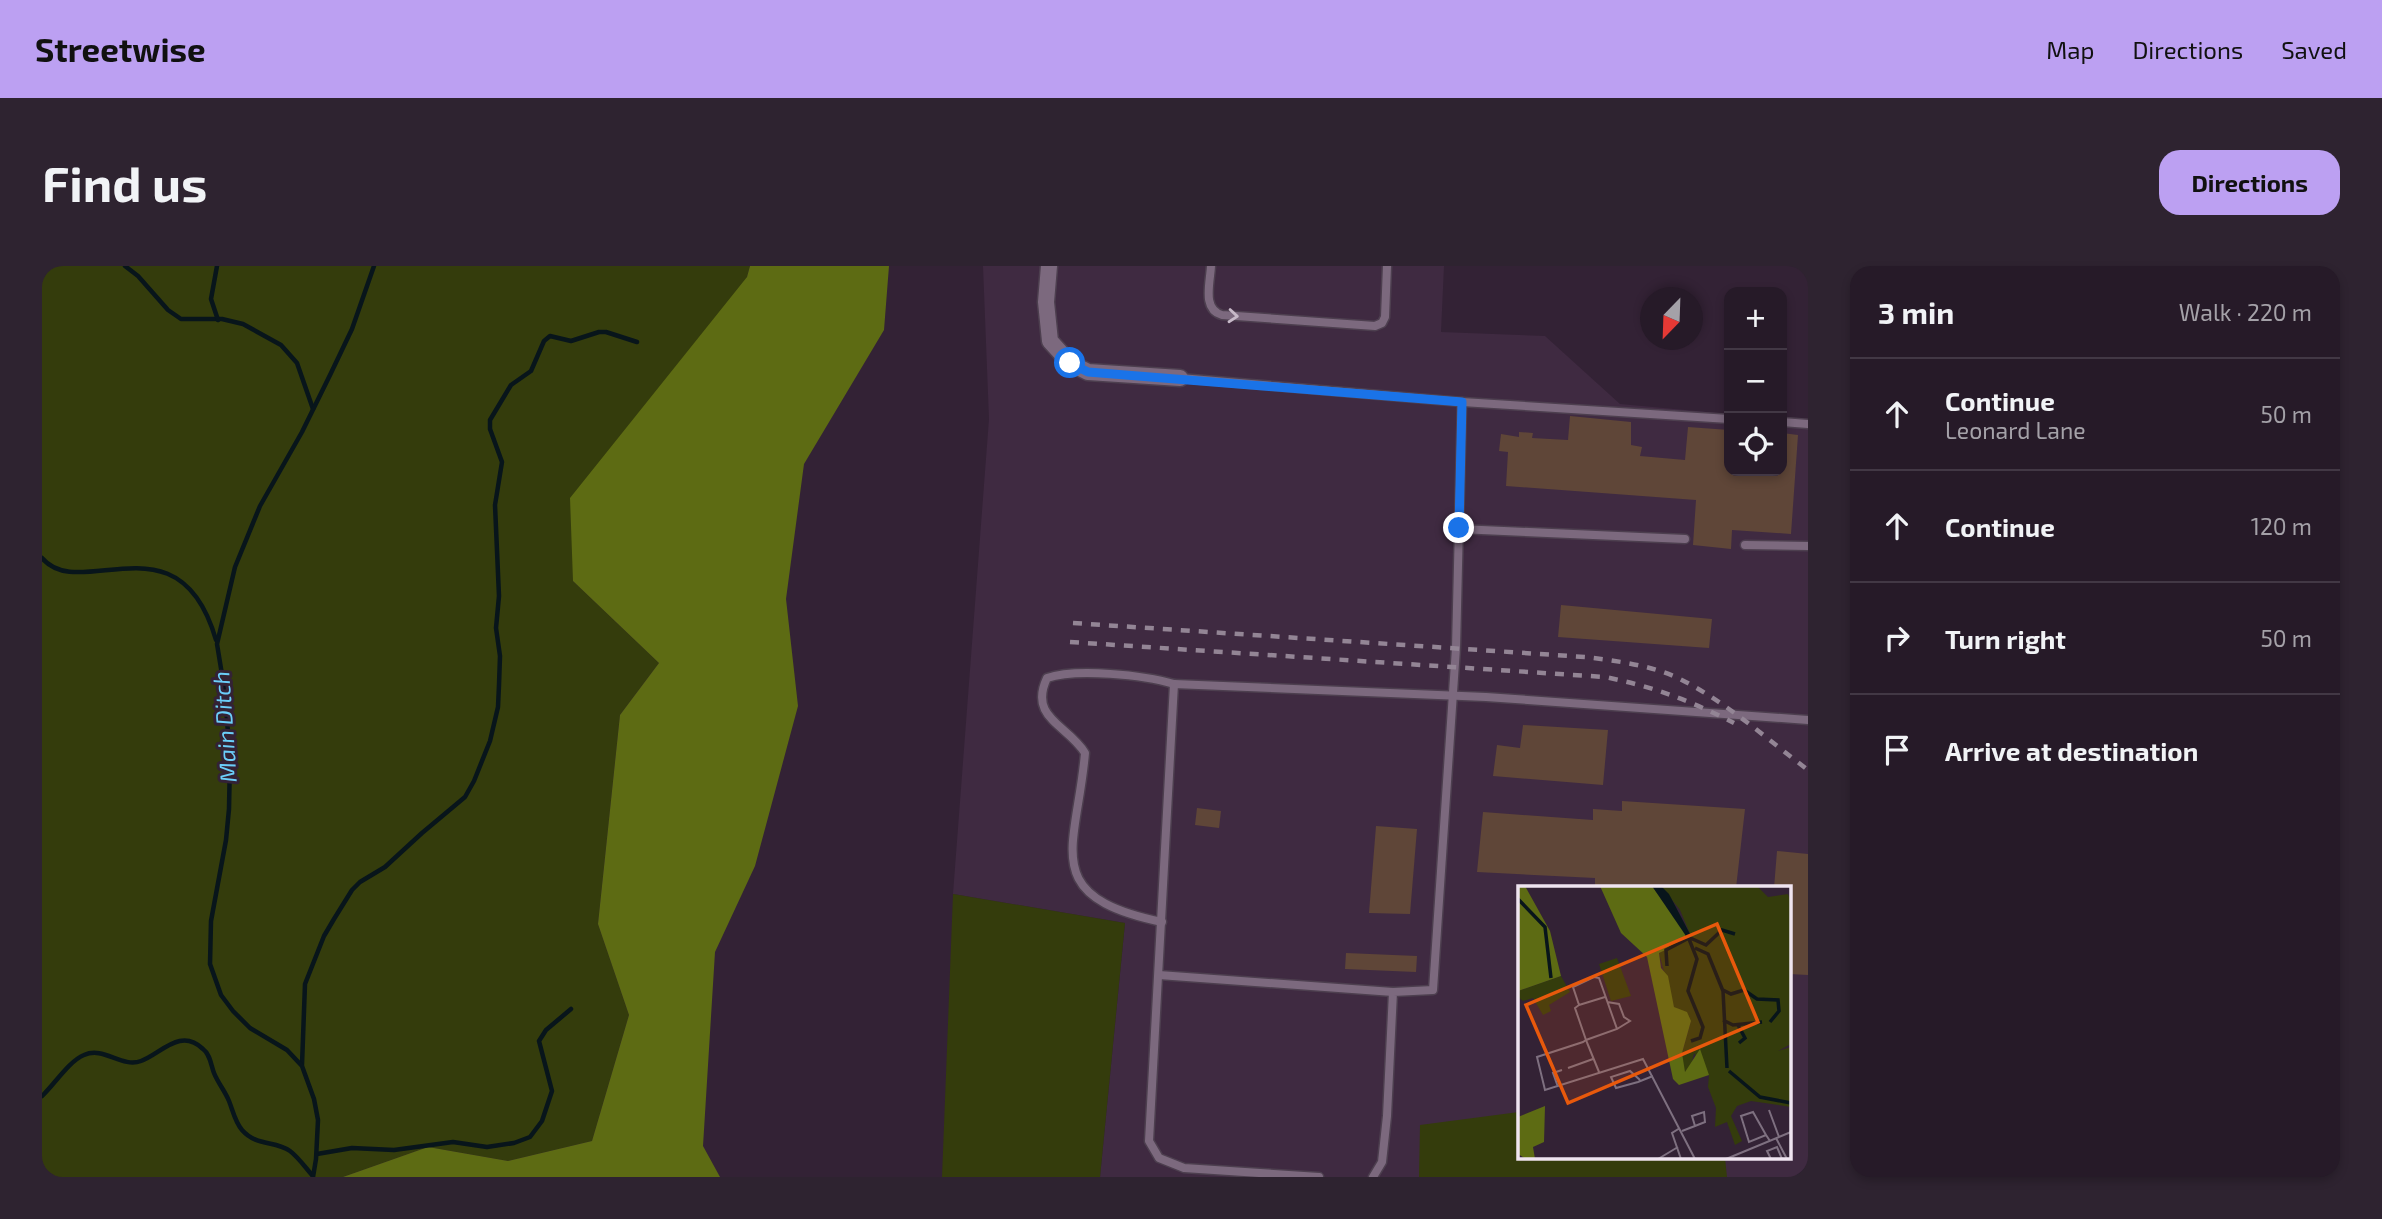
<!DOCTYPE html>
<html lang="en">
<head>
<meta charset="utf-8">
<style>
  body { margin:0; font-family:"Exo 2",sans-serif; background:#2e2330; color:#f1f3f6 }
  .controls { position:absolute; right:21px; top:21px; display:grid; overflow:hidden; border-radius:14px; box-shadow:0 4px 10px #0003 }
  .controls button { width:63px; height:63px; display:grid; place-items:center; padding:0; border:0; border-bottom:2px solid #423845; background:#261a28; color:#f1f3f6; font:35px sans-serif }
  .compass { position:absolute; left:1598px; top:21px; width:63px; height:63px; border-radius:50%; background:#261a28; box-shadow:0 4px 10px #0003; rotate:203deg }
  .stop { position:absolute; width:21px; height:21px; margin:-16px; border:5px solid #1a73e8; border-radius:50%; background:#fff }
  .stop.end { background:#1a73e8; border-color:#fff; box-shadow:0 2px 7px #0008 }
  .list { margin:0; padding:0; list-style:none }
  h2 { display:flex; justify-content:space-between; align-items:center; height:91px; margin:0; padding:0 28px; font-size:30px }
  h2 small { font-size:23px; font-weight:400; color:#a4a1a8 }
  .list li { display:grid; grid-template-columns:46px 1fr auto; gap:21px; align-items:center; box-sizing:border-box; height:112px; padding:0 28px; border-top:2px solid #423845 }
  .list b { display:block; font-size:26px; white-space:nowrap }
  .list p { margin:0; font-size:23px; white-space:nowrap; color:#a4a1a8 }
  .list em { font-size:23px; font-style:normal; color:#a4a1a8 }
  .icon { flex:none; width:38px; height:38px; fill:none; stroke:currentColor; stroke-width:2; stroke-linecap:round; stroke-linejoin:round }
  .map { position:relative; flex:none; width:1766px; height:911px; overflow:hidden; border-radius:21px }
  header { display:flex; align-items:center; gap:42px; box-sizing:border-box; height:98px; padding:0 35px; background:#bca0f2; color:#111 }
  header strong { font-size:33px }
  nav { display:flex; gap:38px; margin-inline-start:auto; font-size:24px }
  .intro { display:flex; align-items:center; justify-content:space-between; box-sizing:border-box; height:168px; padding:0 42px }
  h1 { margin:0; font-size:49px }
  .button { padding:18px 32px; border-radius:21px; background:#bca0f2; color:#111; font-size:24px; font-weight:700 }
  main { display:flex; gap:42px; padding:0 42px }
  aside { flex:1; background:#261a28; border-radius:21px; box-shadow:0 4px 10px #0003 }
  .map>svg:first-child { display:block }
  .built { fill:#3f2a41; fill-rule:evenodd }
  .green { fill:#343c0c }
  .forest { fill:#5d6b13 }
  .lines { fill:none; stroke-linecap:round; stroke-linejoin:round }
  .stream { stroke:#08151b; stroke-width:4.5 }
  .building { fill:#5f4638 }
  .service-casing { stroke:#4d3f4f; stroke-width:11 }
  .minor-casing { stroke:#4d3f4f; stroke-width:19 }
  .service { stroke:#7c697e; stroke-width:8 }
  .minor { stroke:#7c697e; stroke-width:16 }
  .rail { stroke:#938595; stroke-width:4.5; stroke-dasharray:9 9; stroke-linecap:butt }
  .oneway { stroke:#c7b9c8 }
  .route { stroke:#1a73e8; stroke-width:9 }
  .labels { text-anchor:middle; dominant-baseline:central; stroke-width:6; stroke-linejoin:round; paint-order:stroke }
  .water-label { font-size:23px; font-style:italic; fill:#6bcef9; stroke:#332235 }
  .inset-river { fill:none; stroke:#08151b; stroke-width:3.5 }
  .inset-road { fill:none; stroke:#7e7080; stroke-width:2 }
  .view { fill:#e8590c; fill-opacity:0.15; stroke:#e8590c; stroke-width:3.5 }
  .inset-edge { fill:none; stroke:#efe4f0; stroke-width:3.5 }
</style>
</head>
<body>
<header>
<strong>Streetwise</strong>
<nav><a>Map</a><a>Directions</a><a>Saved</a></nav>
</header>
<div class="intro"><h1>Find us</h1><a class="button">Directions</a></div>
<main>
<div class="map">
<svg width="1766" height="911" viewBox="0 0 1766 911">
  <rect width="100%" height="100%" fill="#332235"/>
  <path class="built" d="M941,0H1402L1399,66L1503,70L1578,138L1687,148V205H1740V153L1766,156V911H1058L1083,657L911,628L947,153ZM1477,622H1747V892H1477Z"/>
  <g class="green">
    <path d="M0,0H708L705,11L531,315L617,397L578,449L556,658L587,749L550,875L466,895L386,881L301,911H0Z"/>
    <path d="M911,628L1083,657L1058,911H900Z"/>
    <path d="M1477,846V892H1683L1685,911H1377L1378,859Z"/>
  </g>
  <path class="forest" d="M708,0H847L842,64L762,198L744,333L756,440L713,600L673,686L661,880L678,911H301L386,881L466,895L550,875L587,749L556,658L578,449L617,397L531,315L528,232L705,11Z"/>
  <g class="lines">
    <g class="stream">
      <path d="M83,0L96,10L126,44L139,53H180L201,58L239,79L255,97L271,143"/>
      <path d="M175,0L169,33L176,54"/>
      <path d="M0,292C38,338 137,246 174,374"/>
      <path d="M260,799L263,718L282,670L292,653L310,624L318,616L343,601L380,567L423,531L432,515L448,475L456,441L457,419L458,390L454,362L457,330L453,239L460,196L448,163V154L469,119L489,105L502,75L508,70L529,75L557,66H564L595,76"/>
      <path d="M0,830C12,819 27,795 42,789C62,780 79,802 99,795C119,788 138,761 161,783C168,788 169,799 172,807C176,817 183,825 187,835C191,845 193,856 200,864C215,881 233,874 248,885C256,891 263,901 270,909"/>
      <path d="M275,888L310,882L352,884L411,876L445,881L472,877L488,871L500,855L510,825L497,775L504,764L529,743"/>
      <path d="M271,911L274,893L276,854L272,833L260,800L245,784L208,762L191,745L179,729L168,698L169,655L184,574L187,543L188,494L183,427L175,378L193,301L218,240L260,166L289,107L310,63L332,0"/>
    </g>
  </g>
  <g class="building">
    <path d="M1528,150L1589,156V179L1600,181L1598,190L1643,194L1646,161L1687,164V205H1740V167L1756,169L1749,268L1690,264L1689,283L1651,279L1654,234L1464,220L1466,186L1457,185L1459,168L1477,171V166L1491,167L1490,172L1526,174Z"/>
    <path d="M1519,339L1670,353L1667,382L1516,371Z"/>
    <path d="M1481,459L1566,464L1561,519L1451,510L1455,479L1478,482Z"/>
    <path d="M1580,535L1703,543L1694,622H1553V612L1435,606L1441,546L1551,554V543L1580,545Z"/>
    <path d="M1155,542L1179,545L1177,562L1153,559Z"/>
    <path d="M1334,560L1375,563L1368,648L1327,647Z"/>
    <path d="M1735,585L1766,588V709L1747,708V622H1732Z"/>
    <path d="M1304,687L1375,690L1374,706L1303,703Z"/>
  </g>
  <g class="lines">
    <defs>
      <g id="service">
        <path d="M1169,0C1168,18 1160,43 1180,49L1333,60L1340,57L1343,51L1345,0"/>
        <path d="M1138,112L1420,136L1687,153"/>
        <path d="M1740,156L1766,158"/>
        <path d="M1417,263L1643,273"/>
        <path d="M1703,279L1766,280"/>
        <path d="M1120,656C995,630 1035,582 1043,487C1026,459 986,452 1005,412C1034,402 1102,409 1132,418"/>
        <path d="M1117,709L1351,726"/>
        <path d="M1277,911L1142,902L1117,892L1107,875L1132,418L1444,431L1766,454"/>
        <path d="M1331,911L1340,896L1345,850L1351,726L1391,724L1414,382L1420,136"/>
      </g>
      <path id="minor" d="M1007,0L1004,36L1008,75L1028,97L1046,106L1138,112"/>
    </defs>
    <use href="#service" class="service-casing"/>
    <use href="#minor" class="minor-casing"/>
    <use href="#service" class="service"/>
    <use href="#minor" class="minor"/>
    <g class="rail">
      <path d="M1031,357L1543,391C1575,395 1609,399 1638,413C1684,436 1725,473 1766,504"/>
      <path d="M1028,376L1563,411C1612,421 1647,434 1692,457"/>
    </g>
  </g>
  <defs><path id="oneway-chevron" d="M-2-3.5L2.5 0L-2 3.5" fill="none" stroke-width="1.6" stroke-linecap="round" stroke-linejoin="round" transform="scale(1.75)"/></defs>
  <use class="oneway" href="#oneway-chevron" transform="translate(1191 50) rotate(5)"/>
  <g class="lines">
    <path class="route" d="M1028,97L1046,106L1420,136L1417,262"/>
  </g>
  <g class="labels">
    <g class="water-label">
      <text transform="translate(182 461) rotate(-94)">Main Ditch</text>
    </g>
  </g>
  <g transform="translate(1476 620)">
    <rect width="273" height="273" fill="#332235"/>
    <path d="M143,0H239L250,11L270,8L273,16V158L260,165L273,161V221L233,215L219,220L213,230L224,255L217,259L209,236L197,241L198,222L190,201L191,189L176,167L172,184L167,186L165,182L164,167L173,135L156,121L141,67L172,48L162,24ZM99,72L113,110L93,115L81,78ZM43,90L52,106L31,119L33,125L25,129L15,112L5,115L0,111V105Z" fill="#343c0c"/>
    <path d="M0,0H7L32,45L43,90L0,105ZM82,0H134L167,45L168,50L158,59L141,67L143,82L150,90L156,121L169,126L173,135L164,167L167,186L182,163L191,189L161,199L155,193L129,71L103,47ZM27,220L26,256L15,261L17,273H8L0,268V231Z" fill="#5d6b13"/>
    <path d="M134,0H143L151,8L172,48L168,50Z" fill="#08151b"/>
    <path class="inset-river" d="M0,13L27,41L33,92M169,48L179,73L170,105L185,141L182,152L173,155M170,51L188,59L204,44L217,48M177,62L190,68L205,105L209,182M149,80L148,64L169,53M205,104L213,108L226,104L239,113L260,114L261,125L252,136M205,134L215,139L244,136M220,139L227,152L221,157M211,185L242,211L273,217"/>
    <path class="inset-road" d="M89,116L101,118L106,131L112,135L99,143M61,119L87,111M50,182L75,173M81,186L70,159L68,154L57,122L61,119L55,101L76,91L81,92L99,143L68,154L65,156L19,171L27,204L125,173L177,273M122,194L112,185L93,191L98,202L120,196L135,190M40,201L35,187L44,184M251,224L261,251M162,242L154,247L163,273M164,245L177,240L187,236L186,226L174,230L177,240M248,249L235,226L223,230L231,256L248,249L252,255M258,252L269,273M140,273L160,261M208,273L273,246M253,273L249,265L259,261L264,273"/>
    <path class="view" d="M199,38L240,136L50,217L8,119Z"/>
    <rect width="273" height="273" class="inset-edge"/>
  </g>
</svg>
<div class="controls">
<button>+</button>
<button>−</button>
<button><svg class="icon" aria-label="locate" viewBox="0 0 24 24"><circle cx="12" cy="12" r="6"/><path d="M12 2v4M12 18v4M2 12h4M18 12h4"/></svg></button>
</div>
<svg class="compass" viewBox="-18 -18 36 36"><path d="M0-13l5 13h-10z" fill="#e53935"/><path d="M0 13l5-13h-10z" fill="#a4a1a8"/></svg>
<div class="stop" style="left:1028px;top:97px"></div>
<div class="stop end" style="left:1417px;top:262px"></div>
</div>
<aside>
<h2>3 min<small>Walk · 220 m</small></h2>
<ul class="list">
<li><svg class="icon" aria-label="ahead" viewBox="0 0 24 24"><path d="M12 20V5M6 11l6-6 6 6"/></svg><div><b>Continue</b><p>Leonard Lane</p></div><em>50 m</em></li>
<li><svg class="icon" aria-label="ahead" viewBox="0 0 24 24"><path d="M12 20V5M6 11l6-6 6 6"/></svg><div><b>Continue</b></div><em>120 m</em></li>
<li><svg class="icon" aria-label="right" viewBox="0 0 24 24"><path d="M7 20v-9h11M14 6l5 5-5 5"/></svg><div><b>Turn right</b></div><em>50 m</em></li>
<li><svg class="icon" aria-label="arrive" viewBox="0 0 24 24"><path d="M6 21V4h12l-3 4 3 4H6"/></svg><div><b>Arrive at destination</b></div></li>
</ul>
</aside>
</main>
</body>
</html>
